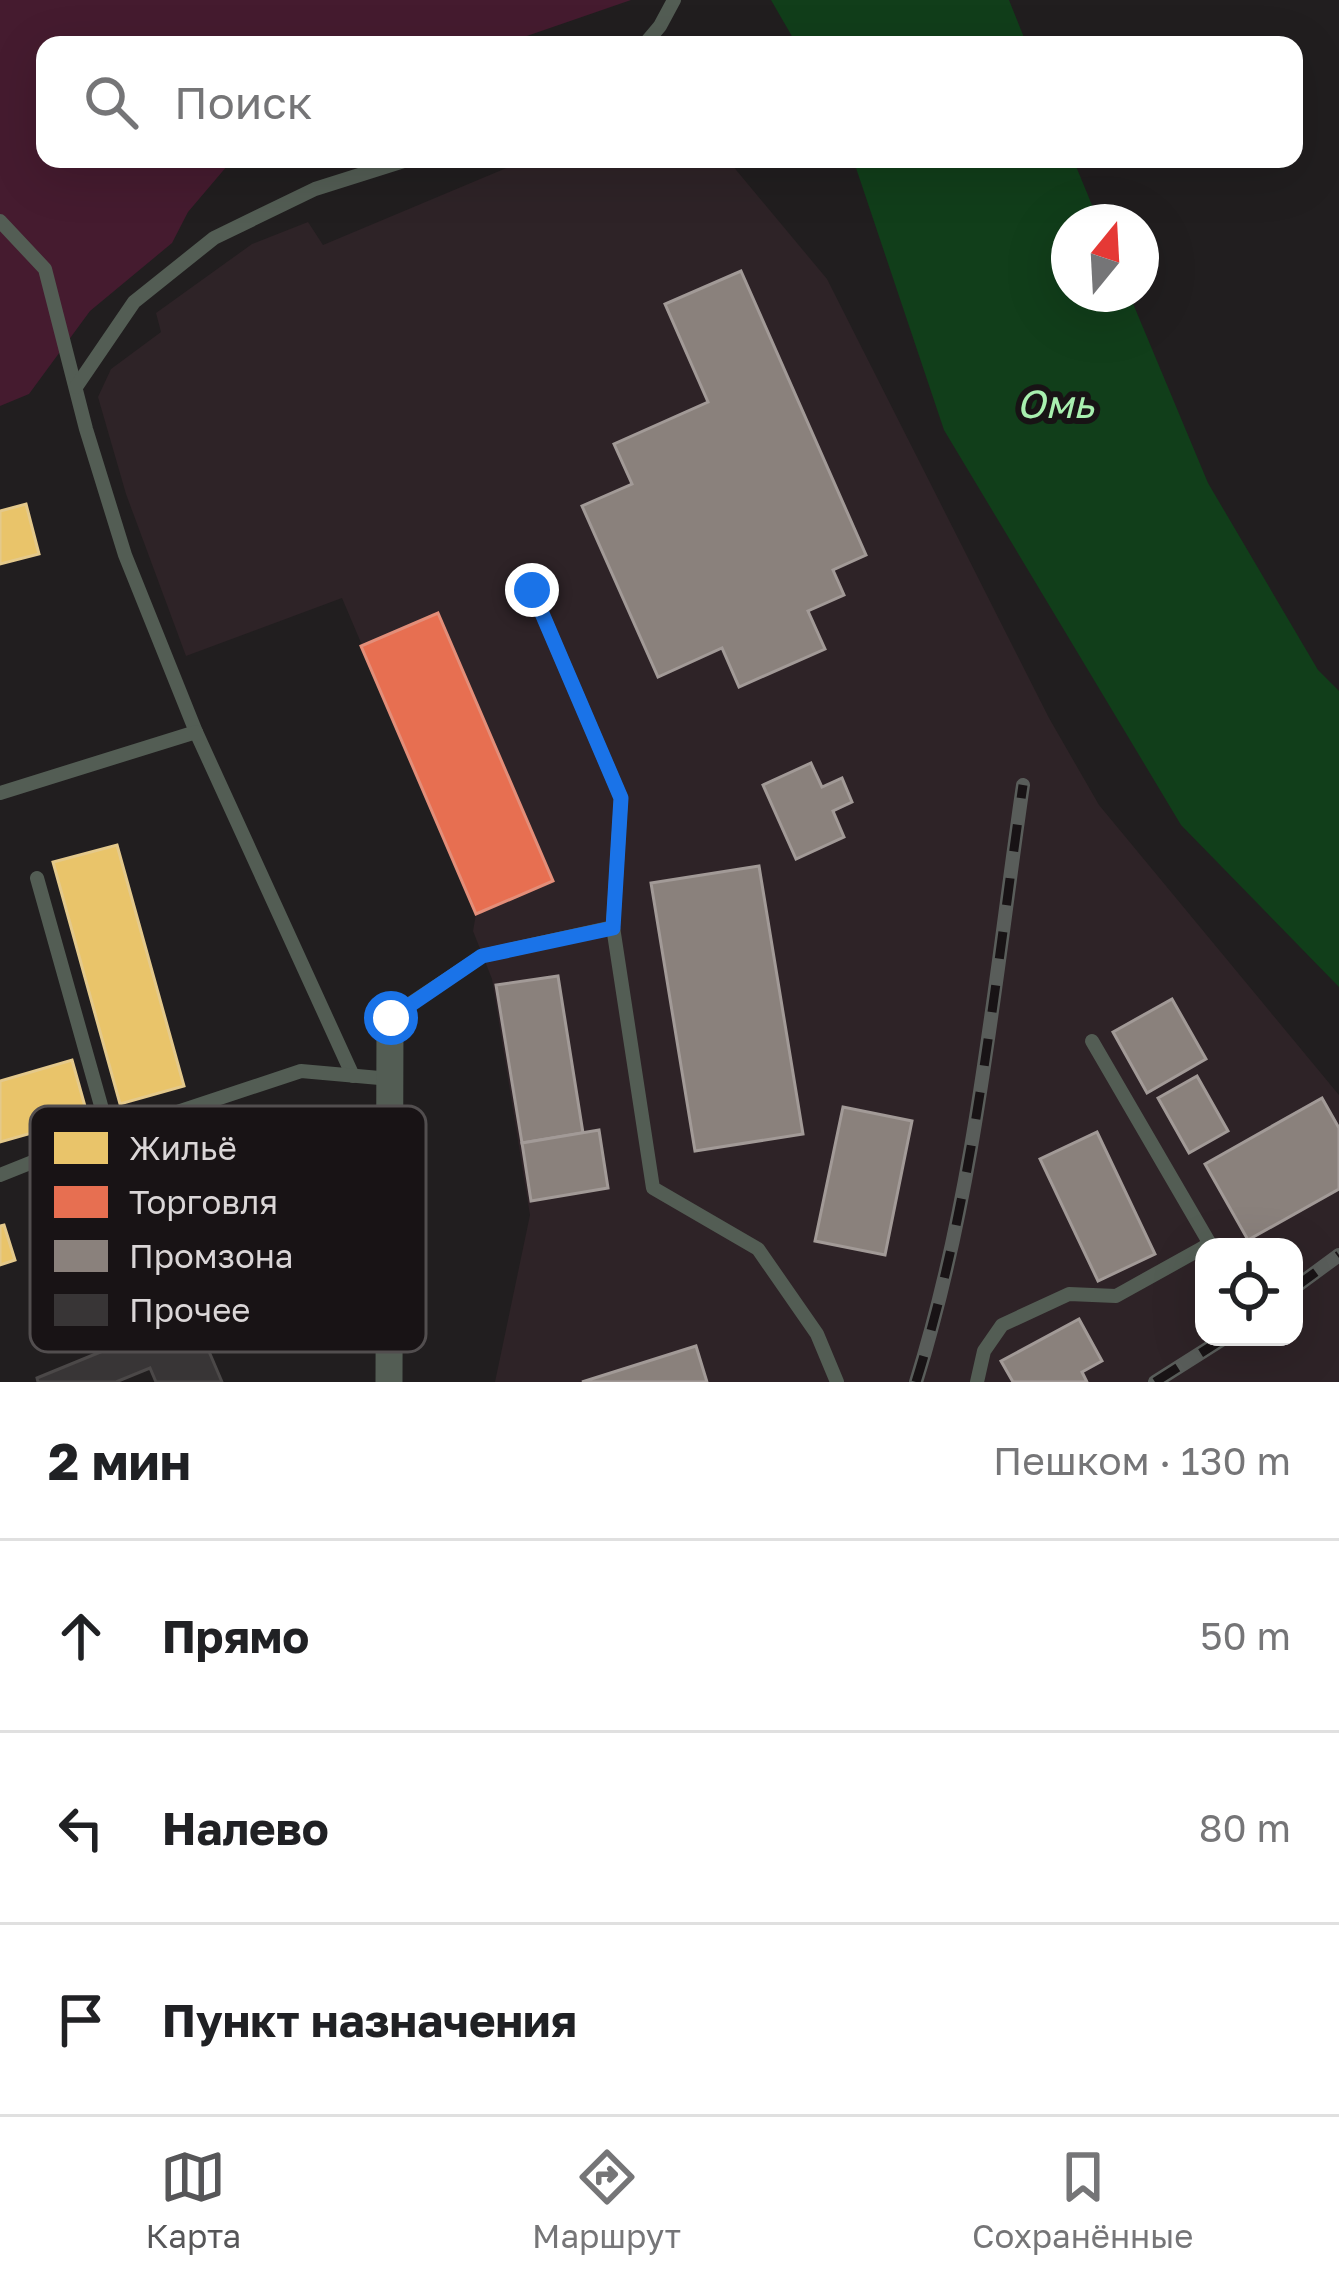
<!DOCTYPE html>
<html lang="ru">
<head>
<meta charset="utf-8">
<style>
  body { margin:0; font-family:"Golos Text",sans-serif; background:#f2f2f2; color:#202124 }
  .controls { position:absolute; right:36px; bottom:36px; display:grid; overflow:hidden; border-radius:24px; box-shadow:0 12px 48px #0002 }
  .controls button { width:108px; height:108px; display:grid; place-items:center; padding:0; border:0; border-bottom:3px solid #e0e0e0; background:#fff; color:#202124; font:60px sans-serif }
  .compass { position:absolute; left:1051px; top:204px; width:108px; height:108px; border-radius:50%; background:#fff; box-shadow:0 12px 48px #0002; rotate:18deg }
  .stop { position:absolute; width:36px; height:36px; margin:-27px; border:9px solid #1a73e8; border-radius:50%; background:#fff }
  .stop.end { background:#1a73e8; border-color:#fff; box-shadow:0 3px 12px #0008 }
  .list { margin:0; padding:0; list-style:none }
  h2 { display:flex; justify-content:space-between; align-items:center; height:156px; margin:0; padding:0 48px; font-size:51px }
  h2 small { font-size:39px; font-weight:400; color:#757577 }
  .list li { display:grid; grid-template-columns:78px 1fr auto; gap:36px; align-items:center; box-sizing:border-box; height:192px; padding:0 48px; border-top:3px solid #e0e0e0 }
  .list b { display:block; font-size:45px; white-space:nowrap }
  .list em { font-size:39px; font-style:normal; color:#757577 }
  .icon { flex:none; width:66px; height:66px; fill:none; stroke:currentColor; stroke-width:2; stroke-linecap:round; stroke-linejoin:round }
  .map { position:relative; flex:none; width:1339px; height:1382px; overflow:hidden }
  .search { position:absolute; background:#fff; box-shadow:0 12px 48px #0002; left:36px; right:36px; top:36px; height:132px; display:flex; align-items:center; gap:30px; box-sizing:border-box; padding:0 42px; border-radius:24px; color:#757577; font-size:45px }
  .sheet { height:732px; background:#fff }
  nav { display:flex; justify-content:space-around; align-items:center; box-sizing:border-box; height:168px; border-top:3px solid #e0e0e0; background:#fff; font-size:33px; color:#757577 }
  nav a { display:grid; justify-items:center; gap:6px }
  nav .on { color:#565658 }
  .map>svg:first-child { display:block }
  .built { fill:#2e2327; fill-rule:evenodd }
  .green { fill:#451b2f }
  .water { fill:#113e1a }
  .homes { fill:#e9c46a; stroke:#e4c98b; stroke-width:3 }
  .shops { fill:#e76f51; stroke:#e38e79; stroke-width:3 }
  .industry { fill:#8a817c; stroke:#a29a97; stroke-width:3 }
  .building { fill:#383536; stroke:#4b4848; stroke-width:3 }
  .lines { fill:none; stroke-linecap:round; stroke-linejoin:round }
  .service { stroke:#535d54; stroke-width:14 }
  .minor { stroke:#535d54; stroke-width:27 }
  .rail-casing { stroke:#595d5a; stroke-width:14 }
  .rail { stroke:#181315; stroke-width:9; stroke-dasharray:27; stroke-linecap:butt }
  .route { stroke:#1a73e8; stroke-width:15 }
  .labels { text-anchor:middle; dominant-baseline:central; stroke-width:12; stroke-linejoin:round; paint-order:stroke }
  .water-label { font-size:39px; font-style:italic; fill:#a8f0af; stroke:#181315 }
  .key { fill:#181315; stroke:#524e4f; stroke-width:3 }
  .key-label { font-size:33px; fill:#dad6d7 }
</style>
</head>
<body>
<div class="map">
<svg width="1339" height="1382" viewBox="0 0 1339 1382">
  <rect width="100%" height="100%" fill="#211e1f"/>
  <path class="built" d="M528,159H727L827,279L1049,718L1099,805L1339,1095V1382H495L530,1215L492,979L473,931L476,914L342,598L186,656L126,494L98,397L111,369L161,332L156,313L252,244L308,222L323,245ZM1204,1247H1294V1337H1204Z"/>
  <path class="green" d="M0,0H631L501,45H45V159H233L188,212L172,243L90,311L29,394L0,406Z"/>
  <g class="water">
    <path d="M771,0H1009L1027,45H797Z"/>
    <path d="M853,159H1073L1099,222H1069V294H1129L1208,483L1318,670L1339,691V987L1181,825L944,430Z"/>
  </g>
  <g class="homes">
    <path d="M26,504L39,554L0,564V511Z"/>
    <path d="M117,845L184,1086L120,1104L53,862Z"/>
    <path d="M72,1060L88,1117L0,1142V1081Z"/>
    <path d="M4,1225L15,1260L0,1265V1226Z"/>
  </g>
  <path class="shops" d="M438,613L553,881L476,914L361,646Z"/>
  <g class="industry">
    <path d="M741,271L866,555L833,570L844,595L808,611L825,649L739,687L722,648L658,677L582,506L632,484L614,444L708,402L665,304Z"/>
    <path d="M811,763L822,787L842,778L852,802L833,811L844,837L796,859L763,785Z"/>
    <path d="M759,866L803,1134L695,1151L651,883Z"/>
    <path d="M558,976L583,1133L522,1143L496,985Z"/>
    <path d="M1172,999L1206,1059L1147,1093L1113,1032Z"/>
    <path d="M1197,1076L1228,1131L1189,1153L1158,1098Z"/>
    <path d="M1322,1098L1339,1128V1189L1248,1240L1205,1164Z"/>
    <path d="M843,1107L912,1121L885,1255L815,1241Z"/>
    <path d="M599,1130L608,1188L531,1201L522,1143Z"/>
    <path d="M1097,1132L1155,1254L1098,1281L1040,1159Z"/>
    <path d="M1079,1319L1102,1361L1082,1372L1087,1382H1013L1001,1361Z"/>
    <path d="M696,1346L707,1382H582Z"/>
  </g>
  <path class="building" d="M193,1314L222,1382H156L150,1368L116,1382H38L37,1378Z"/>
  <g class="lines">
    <g class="service">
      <path d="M644,45L660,26L674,0"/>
      <path d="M0,221L45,269L86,429L125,555L196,732"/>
      <path d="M76,387L134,302L214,238L315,189L410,159"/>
      <path d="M532,590L621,798L613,927"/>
      <path d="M0,793L196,732L353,1076"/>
      <path d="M37,878L109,1134"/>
      <path d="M390,1017L482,956L613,927L653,1188L758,1249L817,1334L837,1382"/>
      <path d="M1092,1041L1210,1244L1204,1247"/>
      <path d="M0,1175L60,1151L301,1071L391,1079"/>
      <path d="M977,1382L984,1351L1002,1325L1069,1294L1116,1296L1204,1247"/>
    </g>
    <path class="minor" d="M389,1382L390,1017"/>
    <defs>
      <g id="rail">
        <path d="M1294,1288L1339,1255"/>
        <path d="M916,1382C976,1189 994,984 1023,785"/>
        <path d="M1155,1382L1226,1337"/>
      </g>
    </defs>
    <use href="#rail" class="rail-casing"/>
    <use href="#rail" class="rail"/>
  </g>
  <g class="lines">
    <path class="route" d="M391,1018L482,956L613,928L621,798L532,590"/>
  </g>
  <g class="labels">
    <g class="water-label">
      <text x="1055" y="403">Омь</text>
    </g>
  </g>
  <rect x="30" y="1106" width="396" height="246" rx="18" class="key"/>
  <rect x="54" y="1132" width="54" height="32" fill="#e9c46a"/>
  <rect x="54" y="1186" width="54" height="32" fill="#e76f51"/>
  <rect x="54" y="1240" width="54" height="32" fill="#8a817c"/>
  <rect x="54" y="1294" width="54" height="32" fill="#383536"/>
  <g class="key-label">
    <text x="129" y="1160">Жильё</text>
    <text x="129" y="1214">Торговля</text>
    <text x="129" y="1268">Промзона</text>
    <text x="129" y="1322">Прочее</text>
  </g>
</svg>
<div class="controls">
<button><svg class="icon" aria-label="locate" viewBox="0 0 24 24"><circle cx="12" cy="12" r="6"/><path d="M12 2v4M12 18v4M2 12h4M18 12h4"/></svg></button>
</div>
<svg class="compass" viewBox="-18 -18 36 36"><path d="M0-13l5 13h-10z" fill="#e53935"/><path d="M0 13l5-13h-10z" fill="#757577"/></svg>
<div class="stop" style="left:391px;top:1018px"></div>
<div class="stop end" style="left:532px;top:590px"></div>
<div class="search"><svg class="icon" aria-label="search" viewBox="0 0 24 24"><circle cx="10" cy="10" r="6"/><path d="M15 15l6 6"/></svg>Поиск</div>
</div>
<section class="sheet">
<h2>2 мин<small>Пешком · 130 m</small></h2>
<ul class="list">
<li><svg class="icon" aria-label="ahead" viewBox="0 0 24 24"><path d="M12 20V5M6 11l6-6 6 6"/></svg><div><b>Прямо</b></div><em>50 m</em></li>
<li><svg class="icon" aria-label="left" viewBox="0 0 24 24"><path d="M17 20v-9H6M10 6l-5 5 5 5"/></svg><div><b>Налево</b></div><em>80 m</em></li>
<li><svg class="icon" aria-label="arrive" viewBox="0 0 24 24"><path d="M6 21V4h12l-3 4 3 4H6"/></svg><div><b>Пункт назначения</b></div></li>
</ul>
</section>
<nav>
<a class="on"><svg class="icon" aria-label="map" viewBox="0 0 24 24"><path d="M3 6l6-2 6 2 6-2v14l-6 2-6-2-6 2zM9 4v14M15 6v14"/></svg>Карта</a>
<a><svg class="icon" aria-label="directions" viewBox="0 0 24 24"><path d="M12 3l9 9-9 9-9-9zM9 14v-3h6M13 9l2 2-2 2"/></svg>Маршрут</a>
<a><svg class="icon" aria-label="saved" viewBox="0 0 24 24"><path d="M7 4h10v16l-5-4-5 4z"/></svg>Сохранённые</a>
</nav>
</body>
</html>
